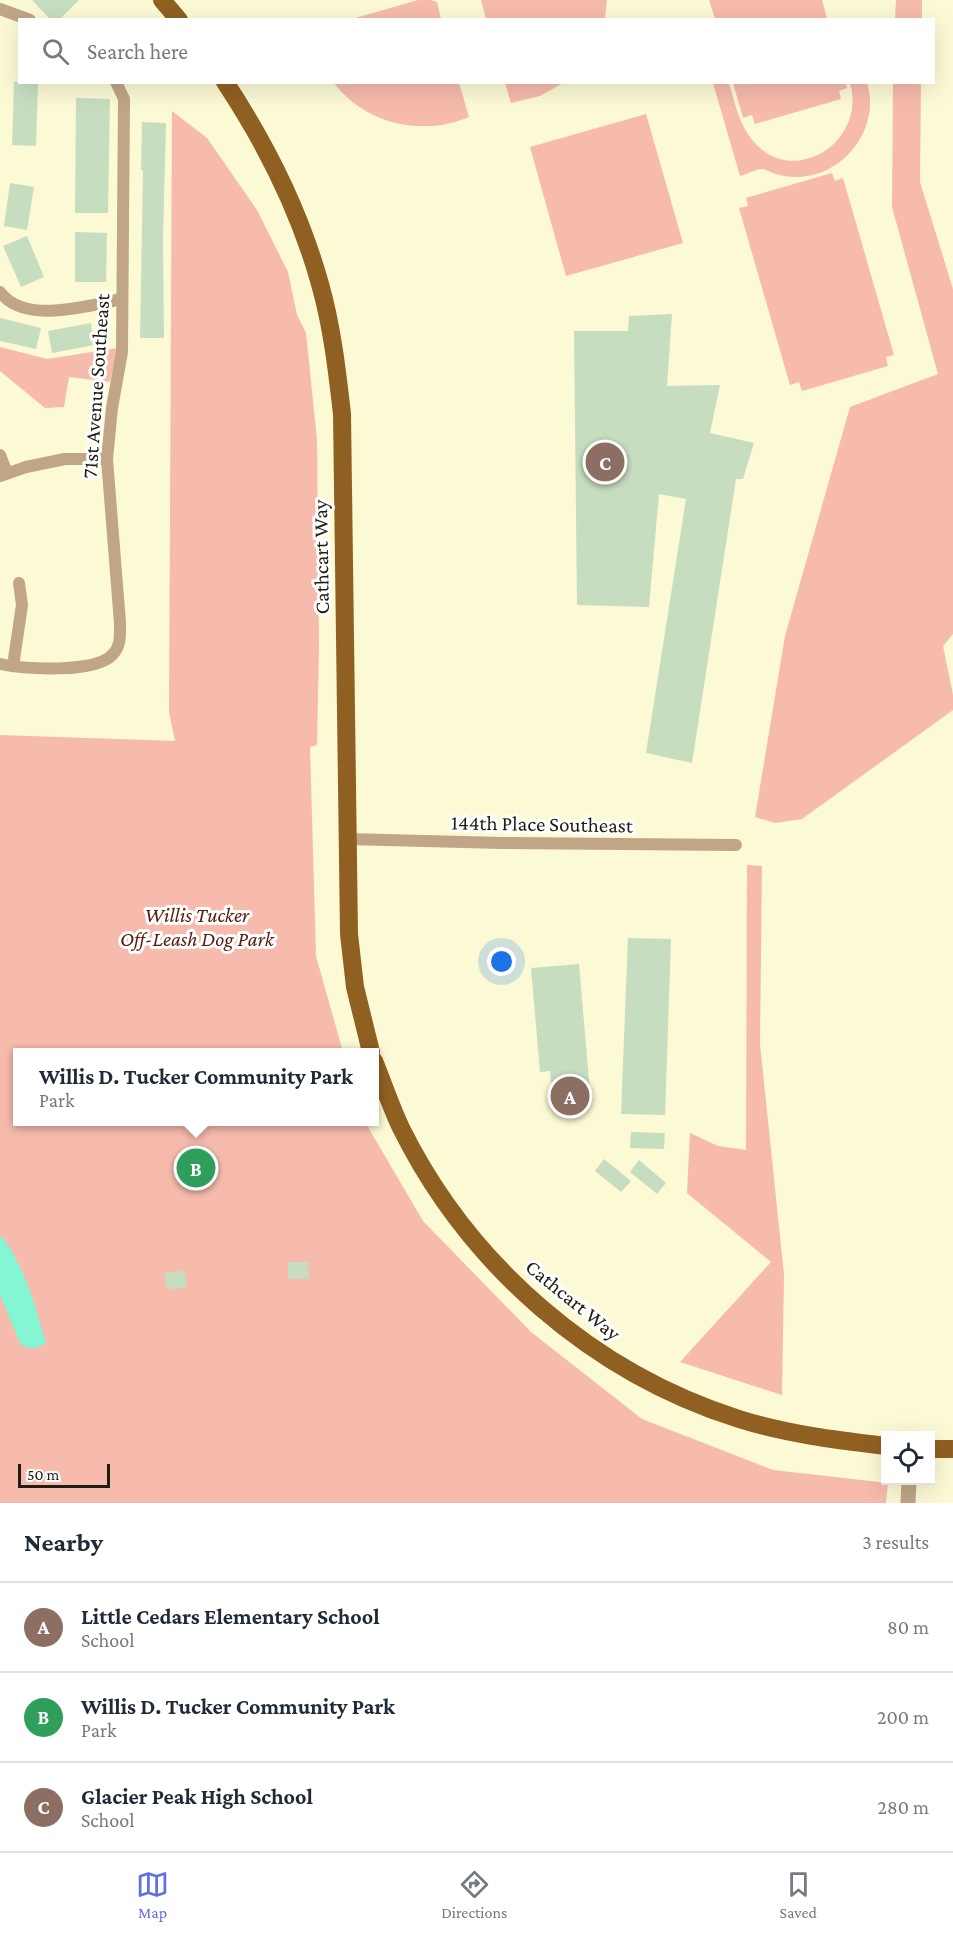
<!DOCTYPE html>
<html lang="en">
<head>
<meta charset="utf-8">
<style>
  body { margin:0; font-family:"Crimson Pro",serif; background:#f6f6f7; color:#1f2937 }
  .controls { position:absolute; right:18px; bottom:18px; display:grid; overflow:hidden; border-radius:0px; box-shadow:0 6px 24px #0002 }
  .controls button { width:54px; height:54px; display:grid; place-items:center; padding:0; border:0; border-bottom:2px solid #e0e1e3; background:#fff; color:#1f2937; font:30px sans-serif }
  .scale { position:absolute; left:18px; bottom:15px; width:92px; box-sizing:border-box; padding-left:6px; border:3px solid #1e1d10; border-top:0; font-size:16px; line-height:21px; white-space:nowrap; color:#1e1d10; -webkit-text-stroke:4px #fff; paint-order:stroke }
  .you { position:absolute; left:502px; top:962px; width:21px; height:21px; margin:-15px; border:4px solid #fff; border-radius:50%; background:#1a73e8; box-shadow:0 0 0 9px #1a73e833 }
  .badge { display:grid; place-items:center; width:39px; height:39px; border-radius:50%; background:#616ee6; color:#fff; font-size:20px; font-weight:700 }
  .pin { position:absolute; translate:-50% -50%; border:3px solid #fff; box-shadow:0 2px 6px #0006 }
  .popup { position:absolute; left:13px; top:1048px; width:366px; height:78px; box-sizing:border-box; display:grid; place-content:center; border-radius:0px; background:#fff; filter:drop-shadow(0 2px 4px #0005); font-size:20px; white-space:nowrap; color:#747a83 }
  .popup b { font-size:22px; color:#1f2937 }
  .popup::after { content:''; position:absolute; left:50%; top:100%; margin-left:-12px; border:12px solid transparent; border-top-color:#fff }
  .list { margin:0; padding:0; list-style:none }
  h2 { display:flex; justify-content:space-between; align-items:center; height:78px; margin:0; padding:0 24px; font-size:26px }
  h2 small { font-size:20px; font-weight:400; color:#747a83 }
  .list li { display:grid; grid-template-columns:39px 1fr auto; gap:18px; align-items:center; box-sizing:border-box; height:90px; padding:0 24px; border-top:2px solid #e0e1e3 }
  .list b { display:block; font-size:22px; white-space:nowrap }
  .list p { margin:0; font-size:20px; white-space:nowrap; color:#747a83 }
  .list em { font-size:20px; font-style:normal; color:#747a83 }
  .icon { flex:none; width:33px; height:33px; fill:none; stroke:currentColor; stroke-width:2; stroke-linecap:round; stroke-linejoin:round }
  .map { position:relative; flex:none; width:953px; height:1503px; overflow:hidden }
  .search { position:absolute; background:#fff; box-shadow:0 6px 24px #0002; left:18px; right:18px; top:18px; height:66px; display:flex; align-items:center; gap:15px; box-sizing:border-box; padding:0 21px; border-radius:0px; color:#747a83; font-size:22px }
  .sheet { height:348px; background:#fff }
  nav { display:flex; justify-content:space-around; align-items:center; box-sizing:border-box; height:84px; border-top:2px solid #e0e1e3; background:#fff; font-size:16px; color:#747a83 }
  nav a { display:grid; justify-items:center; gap:3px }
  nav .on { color:#616ee6 }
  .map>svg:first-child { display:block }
  .green { fill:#f6bbac }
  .water { fill:#84f6d4 }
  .building { fill:#c7ddc0 }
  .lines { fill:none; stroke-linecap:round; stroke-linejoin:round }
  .minor { stroke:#c0a587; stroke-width:12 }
  .tertiary { stroke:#c0a587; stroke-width:15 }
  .primary { stroke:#906022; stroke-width:18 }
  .labels { text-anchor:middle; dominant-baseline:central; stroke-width:6; stroke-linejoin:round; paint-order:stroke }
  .street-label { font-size:21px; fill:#1e1d10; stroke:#fff }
  .park-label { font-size:21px; font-style:italic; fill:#551d0f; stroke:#fff }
</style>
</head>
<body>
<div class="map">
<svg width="953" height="1503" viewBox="0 0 953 1503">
  <rect width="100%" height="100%" fill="#fcf9d5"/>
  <g class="green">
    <path d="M418,0H431L437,2L441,19H352Z"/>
    <path d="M481,0H607L605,19H486Z"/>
    <path d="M709,0H822L827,19H715Z"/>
    <path d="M896,0H922V19H895Z"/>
    <path d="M334,83H459L469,117C422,137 365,124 334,83Z"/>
    <path d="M505,83V82L563,83L540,96L511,103Z"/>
    <path d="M713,83H729C735,103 739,125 754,142C794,188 867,142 850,83H867C880,124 850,169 808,176C798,178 786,177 776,174C772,173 767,170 763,169C756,169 747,174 740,176Z"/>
    <path d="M846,83L847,88L839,91L841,99L755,124L752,115L743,118L733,83Z"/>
    <path d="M893,83H921L920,182L953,289V634L943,646L953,695V710L802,819L775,823L755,817L785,636L850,407L938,374L892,207Z"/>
    <path d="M172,111L207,138L257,210L288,272L297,315L306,333L317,440L319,646L317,745L310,747L316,956L343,1052H17V1122H365L423,1221L531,1332L642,1419L773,1470L888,1483L886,1503H0V735L175,741L169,712Z"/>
    <path d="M646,114L683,243L566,276L530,147Z"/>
    <path d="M832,173L835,181L843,178L894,355L886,357L888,366L802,391L799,382L790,385L739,208L748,206L746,198Z"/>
    <path d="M0,347L47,359L118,348L110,382L69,377L64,407L45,408L0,371Z"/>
    <path d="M747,865L762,866L760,1044L784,1275L782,1395L680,1362L771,1262L687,1193L690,1133L718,1146L746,1150Z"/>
  </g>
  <path class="water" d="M0,1237L3,1238C26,1270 35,1306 46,1343L37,1348L24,1347L19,1341L0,1295Z"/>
  <g class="building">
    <path d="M32,0H79L59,20H51Z"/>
    <path d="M14,82H38L36,146L12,145Z"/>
    <path d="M76,98L110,99L108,213H75Z"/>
    <path d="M142,122L166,123L163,238L164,338H140L143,170H141Z"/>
    <path d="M10,183L34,187L27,230L4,226Z"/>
    <path d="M75,232L107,233L106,282H75Z"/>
    <path d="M27,236L44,277L21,287L3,246Z"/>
    <path d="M672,314L667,386L720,385L710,433L754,443L743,479H736L692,763L646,753L686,499L659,494L649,607L577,605L574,331H628L629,316Z"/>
    <path d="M0,318L41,328L36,349L0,341Z"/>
    <path d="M91,323L94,345L52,353L48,331Z"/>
    <path d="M628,938L671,939L665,1115L621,1114Z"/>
    <path d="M579,964L591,1104L553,1107L550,1071L540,1072L531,968Z"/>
    <path d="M631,1132L665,1133L664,1149L630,1148Z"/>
    <path d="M604,1159L631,1181L621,1192L595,1171Z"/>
    <path d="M639,1160L666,1183L657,1194L630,1172Z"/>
    <path d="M288,1262H308L309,1279H288Z"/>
    <path d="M185,1271L186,1288L166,1289L165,1272Z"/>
  </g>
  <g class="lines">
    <g class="minor">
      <path d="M0,9L30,20"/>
      <path d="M0,292C25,325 88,306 122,299"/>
      <path d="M0,455L7,473"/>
      <path d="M0,476L26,467L65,459H107"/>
      <path d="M0,664C24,669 96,674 113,654C121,646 120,634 120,623L107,459L112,408L122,352L124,99L116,82"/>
      <path d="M13,666L22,605L19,583"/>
      <path d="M347,839L502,843L736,845"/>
    </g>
    <path class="tertiary" d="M908,1503L909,1480"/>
    <g class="primary">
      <path d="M162,0L179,20"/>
      <path d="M225,82C266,144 300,212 320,284C332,326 337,370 342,414L349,934L355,987L371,1052"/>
      <path d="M374,1061C383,1083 391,1107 401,1128C469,1265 593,1373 739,1419C786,1434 836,1440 886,1446"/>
      <path d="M930,1449H953"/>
    </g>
  </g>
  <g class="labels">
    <g class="street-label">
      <text transform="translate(96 386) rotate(-86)">71st Avenue Southeast</text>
      <text transform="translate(321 557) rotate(-91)">Cathcart Way</text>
      <text transform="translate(542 824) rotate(1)">144th Place Southeast</text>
      <text transform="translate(573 1300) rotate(39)">Cathcart Way</text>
    </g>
    <g class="park-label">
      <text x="197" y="915">Willis Tucker<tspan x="197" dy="24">Off-Leash Dog Park</tspan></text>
    </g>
  </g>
</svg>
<div class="controls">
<button><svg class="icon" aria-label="locate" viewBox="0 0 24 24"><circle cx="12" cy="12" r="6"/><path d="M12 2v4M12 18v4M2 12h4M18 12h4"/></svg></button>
</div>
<div class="scale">50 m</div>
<div class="you"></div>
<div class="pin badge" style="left:570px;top:1096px;background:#8d6e63">A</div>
<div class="pin badge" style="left:196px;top:1168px;background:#2e9e5b">B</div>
<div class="popup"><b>Willis D. Tucker Community Park</b>Park</div>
<div class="pin badge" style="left:605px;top:462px;background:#8d6e63">C</div>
<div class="search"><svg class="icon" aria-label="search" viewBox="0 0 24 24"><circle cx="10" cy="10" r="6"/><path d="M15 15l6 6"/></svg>Search here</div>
</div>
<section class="sheet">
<h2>Nearby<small>3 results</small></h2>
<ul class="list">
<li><span class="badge" style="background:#8d6e63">A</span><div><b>Little Cedars Elementary School</b><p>School</p></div><em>80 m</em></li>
<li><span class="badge" style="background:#2e9e5b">B</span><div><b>Willis D. Tucker Community Park</b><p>Park</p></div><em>200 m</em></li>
<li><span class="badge" style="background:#8d6e63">C</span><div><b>Glacier Peak High School</b><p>School</p></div><em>280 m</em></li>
</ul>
</section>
<nav>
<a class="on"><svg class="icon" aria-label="map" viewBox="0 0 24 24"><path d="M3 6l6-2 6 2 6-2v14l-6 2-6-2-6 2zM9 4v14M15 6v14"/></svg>Map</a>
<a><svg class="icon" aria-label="directions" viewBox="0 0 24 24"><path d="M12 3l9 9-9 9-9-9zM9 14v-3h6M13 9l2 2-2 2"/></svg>Directions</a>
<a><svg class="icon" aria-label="saved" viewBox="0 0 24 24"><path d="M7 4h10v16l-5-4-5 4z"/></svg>Saved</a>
</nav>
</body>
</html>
